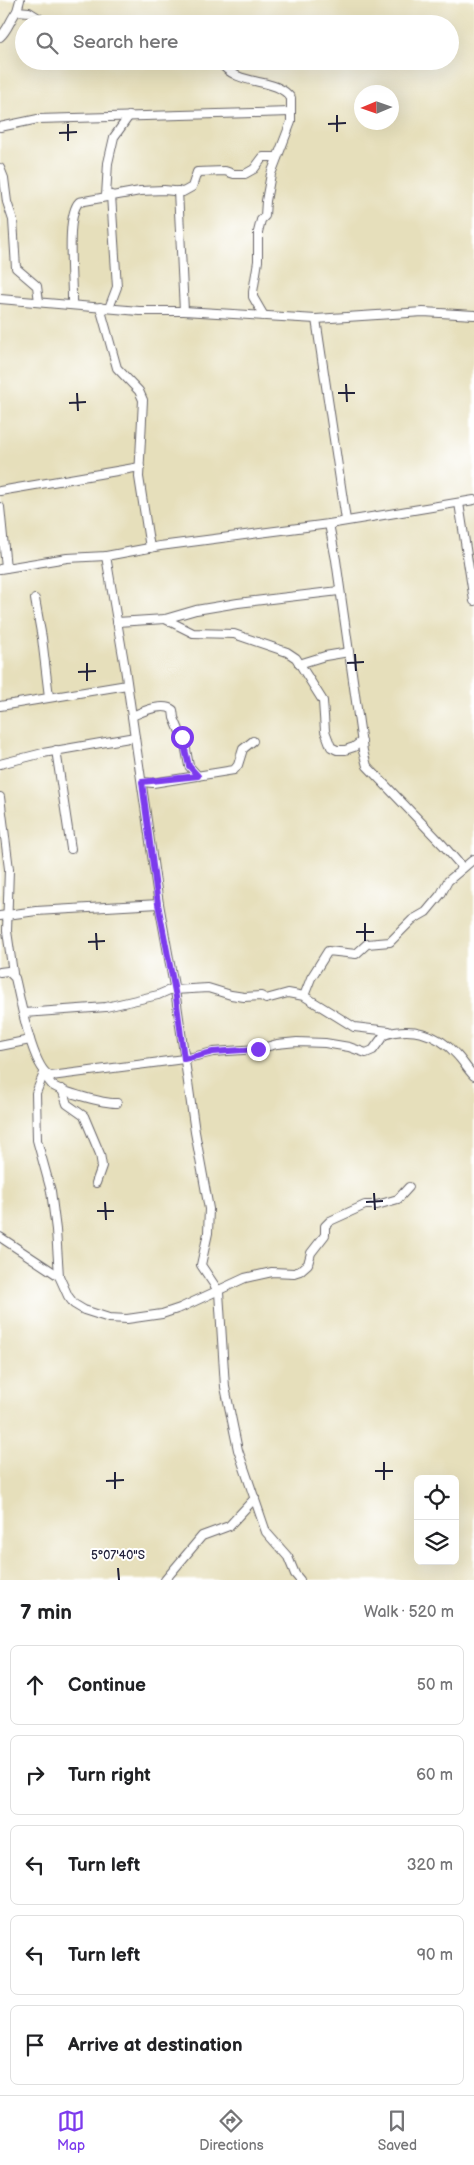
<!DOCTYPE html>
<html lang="en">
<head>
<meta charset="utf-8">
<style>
  body { margin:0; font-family:"Balsamiq Sans",sans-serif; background:#f2f2f2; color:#202124 }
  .controls { position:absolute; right:15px; bottom:15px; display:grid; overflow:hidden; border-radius:8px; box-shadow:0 5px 20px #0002 }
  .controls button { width:45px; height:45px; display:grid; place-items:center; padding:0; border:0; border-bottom:1px solid #e0e0e0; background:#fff; color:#202124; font:25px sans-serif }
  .compass { position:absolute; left:354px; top:85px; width:45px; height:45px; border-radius:50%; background:#fff; box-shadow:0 5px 20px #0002; rotate:268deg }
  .stop { position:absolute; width:15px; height:15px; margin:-11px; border:4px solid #7c3aed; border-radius:50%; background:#fff }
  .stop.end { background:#7c3aed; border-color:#fff; box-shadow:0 1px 5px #0008 }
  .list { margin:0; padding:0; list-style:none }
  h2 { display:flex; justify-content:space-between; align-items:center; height:65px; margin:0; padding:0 20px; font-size:21px }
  h2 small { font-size:16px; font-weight:400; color:#757577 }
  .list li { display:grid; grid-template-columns:32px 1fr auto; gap:15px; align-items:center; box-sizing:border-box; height:80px; margin:0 10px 10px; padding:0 10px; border:1px solid #e0e0e0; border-radius:8px }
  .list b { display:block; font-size:19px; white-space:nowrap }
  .list em { font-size:16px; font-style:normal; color:#757577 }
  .icon { flex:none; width:28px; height:28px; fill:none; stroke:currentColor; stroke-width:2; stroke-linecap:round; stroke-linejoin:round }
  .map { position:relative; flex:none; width:474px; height:1580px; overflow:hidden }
  .search { position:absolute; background:#fff; box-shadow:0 5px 20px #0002; left:15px; right:15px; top:15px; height:55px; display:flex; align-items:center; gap:12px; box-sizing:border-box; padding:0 18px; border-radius:28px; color:#757577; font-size:19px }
  .sheet { height:515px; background:#fff }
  nav { display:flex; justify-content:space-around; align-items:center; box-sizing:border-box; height:70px; border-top:1px solid #e0e0e0; background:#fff; font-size:14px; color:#757577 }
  nav a { display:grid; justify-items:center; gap:2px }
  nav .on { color:#7c3aed }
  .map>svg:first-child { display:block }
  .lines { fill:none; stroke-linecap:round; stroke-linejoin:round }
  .minor-casing { stroke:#676468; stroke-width:10 }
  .minor { stroke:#fff; stroke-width:8 }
  .route { stroke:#7c3aed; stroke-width:6 }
  .ticks { fill:none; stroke:#22223b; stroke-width:2 }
  .ticks-label { font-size:12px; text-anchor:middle; fill:#22223b; stroke:#fff; stroke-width:4; stroke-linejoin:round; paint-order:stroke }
</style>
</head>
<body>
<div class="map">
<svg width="474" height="1580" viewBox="0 0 474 1580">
  <rect width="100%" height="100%" fill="#fff"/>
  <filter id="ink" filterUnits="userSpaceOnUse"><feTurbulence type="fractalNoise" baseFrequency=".02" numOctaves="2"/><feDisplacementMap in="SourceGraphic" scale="10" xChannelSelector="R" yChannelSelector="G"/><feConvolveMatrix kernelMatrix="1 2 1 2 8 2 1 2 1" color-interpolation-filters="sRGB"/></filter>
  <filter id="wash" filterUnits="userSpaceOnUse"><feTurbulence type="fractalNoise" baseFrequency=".0096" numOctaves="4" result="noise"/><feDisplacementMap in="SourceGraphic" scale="20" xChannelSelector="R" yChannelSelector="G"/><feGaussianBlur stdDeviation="1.12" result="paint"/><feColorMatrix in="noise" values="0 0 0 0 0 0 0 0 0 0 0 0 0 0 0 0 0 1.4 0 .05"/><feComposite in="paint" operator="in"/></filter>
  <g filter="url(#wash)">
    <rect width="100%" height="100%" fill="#e6dfbb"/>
  </g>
  <g filter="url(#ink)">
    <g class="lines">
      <defs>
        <g id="minor">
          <path d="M17,11L20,0"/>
          <path d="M0,37C8,30 10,20 17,11L29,12L48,24"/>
          <path d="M219,61C239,89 274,75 291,98V122L271,174L266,201L265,216L261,220L258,232V261L253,292V297L264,316"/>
          <path d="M0,127L38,119L291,112"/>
          <path d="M0,168L4,178L7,202L13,220L16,268L37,286L39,302"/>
          <path d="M178,191L184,311"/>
          <path d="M106,196L108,163L114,137L129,116"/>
          <path d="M0,299L139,311H184L316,319L423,312L474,315"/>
          <path d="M72,304C73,282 65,216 79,202L140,191L164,190L183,192L192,187L197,172L225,171L234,174H245L254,169L263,157H277"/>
          <path d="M100,307L117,368L139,391L143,400L139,477L150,548"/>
          <path d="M109,308L117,287L111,195"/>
          <path d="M316,319L346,520"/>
          <path d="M0,491L140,467"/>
          <path d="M459,503L474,601"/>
          <path d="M0,507L6,568"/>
          <path d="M329,524L336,560L363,751L367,766L443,845L463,868"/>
          <path d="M106,556L125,668L159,904L176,997L195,1132L209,1209L208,1233L201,1265L219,1292L225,1387L238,1450L266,1532L288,1557L295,1574L300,1580"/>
          <path d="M0,569L67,558L106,556L160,546L329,524L474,500"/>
          <path d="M35,599L42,638L49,697"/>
          <path d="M165,619L193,633L234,634L287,652L296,658L323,701L325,731L331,747L337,750H345L354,747L362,741"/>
          <path d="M117,622L165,619L196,610L238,603L339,591"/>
          <path d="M299,664L325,656L349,652"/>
          <path d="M0,706L127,685"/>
          <path d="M132,716C142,712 163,702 173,710L174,718L185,744L189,766L198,776"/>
          <path d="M56,750L71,849"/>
          <path d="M0,764L43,753L135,737"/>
          <path d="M142,782L153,783L234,770L238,765L243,749L253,741"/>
          <path d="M0,797L9,869L7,931L13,973"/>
          <path d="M0,916L36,911L159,904"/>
          <path d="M0,972L8,971L15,978C20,997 32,1070 51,1076L184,1059L213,1052L258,1049L277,1044L297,1042L325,1043L349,1047L366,1053L373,1050L384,1035C410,1026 437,1033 456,1054C463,1061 467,1069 474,1076"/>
          <path d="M174,990L208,988L231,995L244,997L261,996L266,999L288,993L304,996L354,1027L389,1031"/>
          <path d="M304,996L311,978L328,951L356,954L367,944L390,942L412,920L426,912L441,894L448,881L474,859"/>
          <path d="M24,1013L106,1007L158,995L174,988"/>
          <path d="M0,1046L30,1040"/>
          <path d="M44,1073L36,1093L37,1140L51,1191L56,1230L59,1276"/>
          <path d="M46,1075C47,1078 49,1082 52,1085C62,1092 106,1104 117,1103"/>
          <path d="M62,1089L67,1104L84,1116L100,1154L102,1166L96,1183"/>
          <path d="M0,1237L59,1276L68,1296L74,1304L84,1310L109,1318L127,1319L162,1314L180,1308L245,1278L272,1272L294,1273L300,1271L308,1264L311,1253L325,1235V1226L330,1221L365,1205H377L398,1199L409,1187"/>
          <path d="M165,1580L202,1536L229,1526L255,1498"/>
        </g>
      </defs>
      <use href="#minor" class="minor-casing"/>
      <use href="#minor" class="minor"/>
    </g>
  </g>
  <g class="lines" filter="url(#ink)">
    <path class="route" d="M182,737L189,766L198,776L142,782L158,904L176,997L184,1059L213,1052L258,1049"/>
  </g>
  <path class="ticks" d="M337,115V132M68,124V141M328,124L346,123M59,133L77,132M346,384L347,402M77,393L78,411M338,393H355M69,403L86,402M355,654L356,671M87,663V681M347,663L364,662M78,672L96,671M365,923V941M356,932H374M96,933L97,950M88,942L105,941M374,1193L375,1210M105,1202L106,1220M366,1202L383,1201M97,1211H114M384,1462V1480M375,1471H393M115,1472V1489M106,1481L124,1480M118,1568L119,1580"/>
  <g class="ticks-label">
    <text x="118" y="1559">5°07'40"S</text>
  </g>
</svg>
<div class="controls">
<button><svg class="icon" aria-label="locate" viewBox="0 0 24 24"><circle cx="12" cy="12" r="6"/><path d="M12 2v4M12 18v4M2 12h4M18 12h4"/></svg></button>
<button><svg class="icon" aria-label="layers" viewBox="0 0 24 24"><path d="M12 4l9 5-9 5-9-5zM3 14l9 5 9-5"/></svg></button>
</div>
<svg class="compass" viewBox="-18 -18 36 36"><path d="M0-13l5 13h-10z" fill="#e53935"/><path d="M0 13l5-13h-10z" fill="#757577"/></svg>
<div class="stop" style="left:182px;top:737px"></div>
<div class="stop end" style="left:258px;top:1049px"></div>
<div class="search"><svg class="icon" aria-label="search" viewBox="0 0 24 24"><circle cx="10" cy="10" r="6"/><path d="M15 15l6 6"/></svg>Search here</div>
</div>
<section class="sheet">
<h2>7 min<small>Walk · 520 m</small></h2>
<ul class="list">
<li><svg class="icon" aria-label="ahead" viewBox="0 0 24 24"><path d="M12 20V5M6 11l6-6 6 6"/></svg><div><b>Continue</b></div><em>50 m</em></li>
<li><svg class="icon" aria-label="right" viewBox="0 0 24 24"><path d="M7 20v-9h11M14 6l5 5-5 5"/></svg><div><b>Turn right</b></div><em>60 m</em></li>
<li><svg class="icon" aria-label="left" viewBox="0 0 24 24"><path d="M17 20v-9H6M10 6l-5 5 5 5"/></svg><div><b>Turn left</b></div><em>320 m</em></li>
<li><svg class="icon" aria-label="left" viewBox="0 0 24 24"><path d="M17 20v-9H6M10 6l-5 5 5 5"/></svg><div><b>Turn left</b></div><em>90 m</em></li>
<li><svg class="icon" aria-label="arrive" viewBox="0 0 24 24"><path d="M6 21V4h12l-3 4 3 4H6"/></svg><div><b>Arrive at destination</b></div></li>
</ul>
</section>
<nav>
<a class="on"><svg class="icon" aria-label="map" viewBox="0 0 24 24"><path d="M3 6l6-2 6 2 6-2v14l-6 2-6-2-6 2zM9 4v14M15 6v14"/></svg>Map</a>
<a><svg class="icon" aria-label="directions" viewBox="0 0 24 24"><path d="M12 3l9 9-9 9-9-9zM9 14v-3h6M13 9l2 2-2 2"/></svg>Directions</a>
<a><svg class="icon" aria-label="saved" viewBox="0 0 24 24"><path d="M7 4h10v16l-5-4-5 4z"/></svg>Saved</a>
</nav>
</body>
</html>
